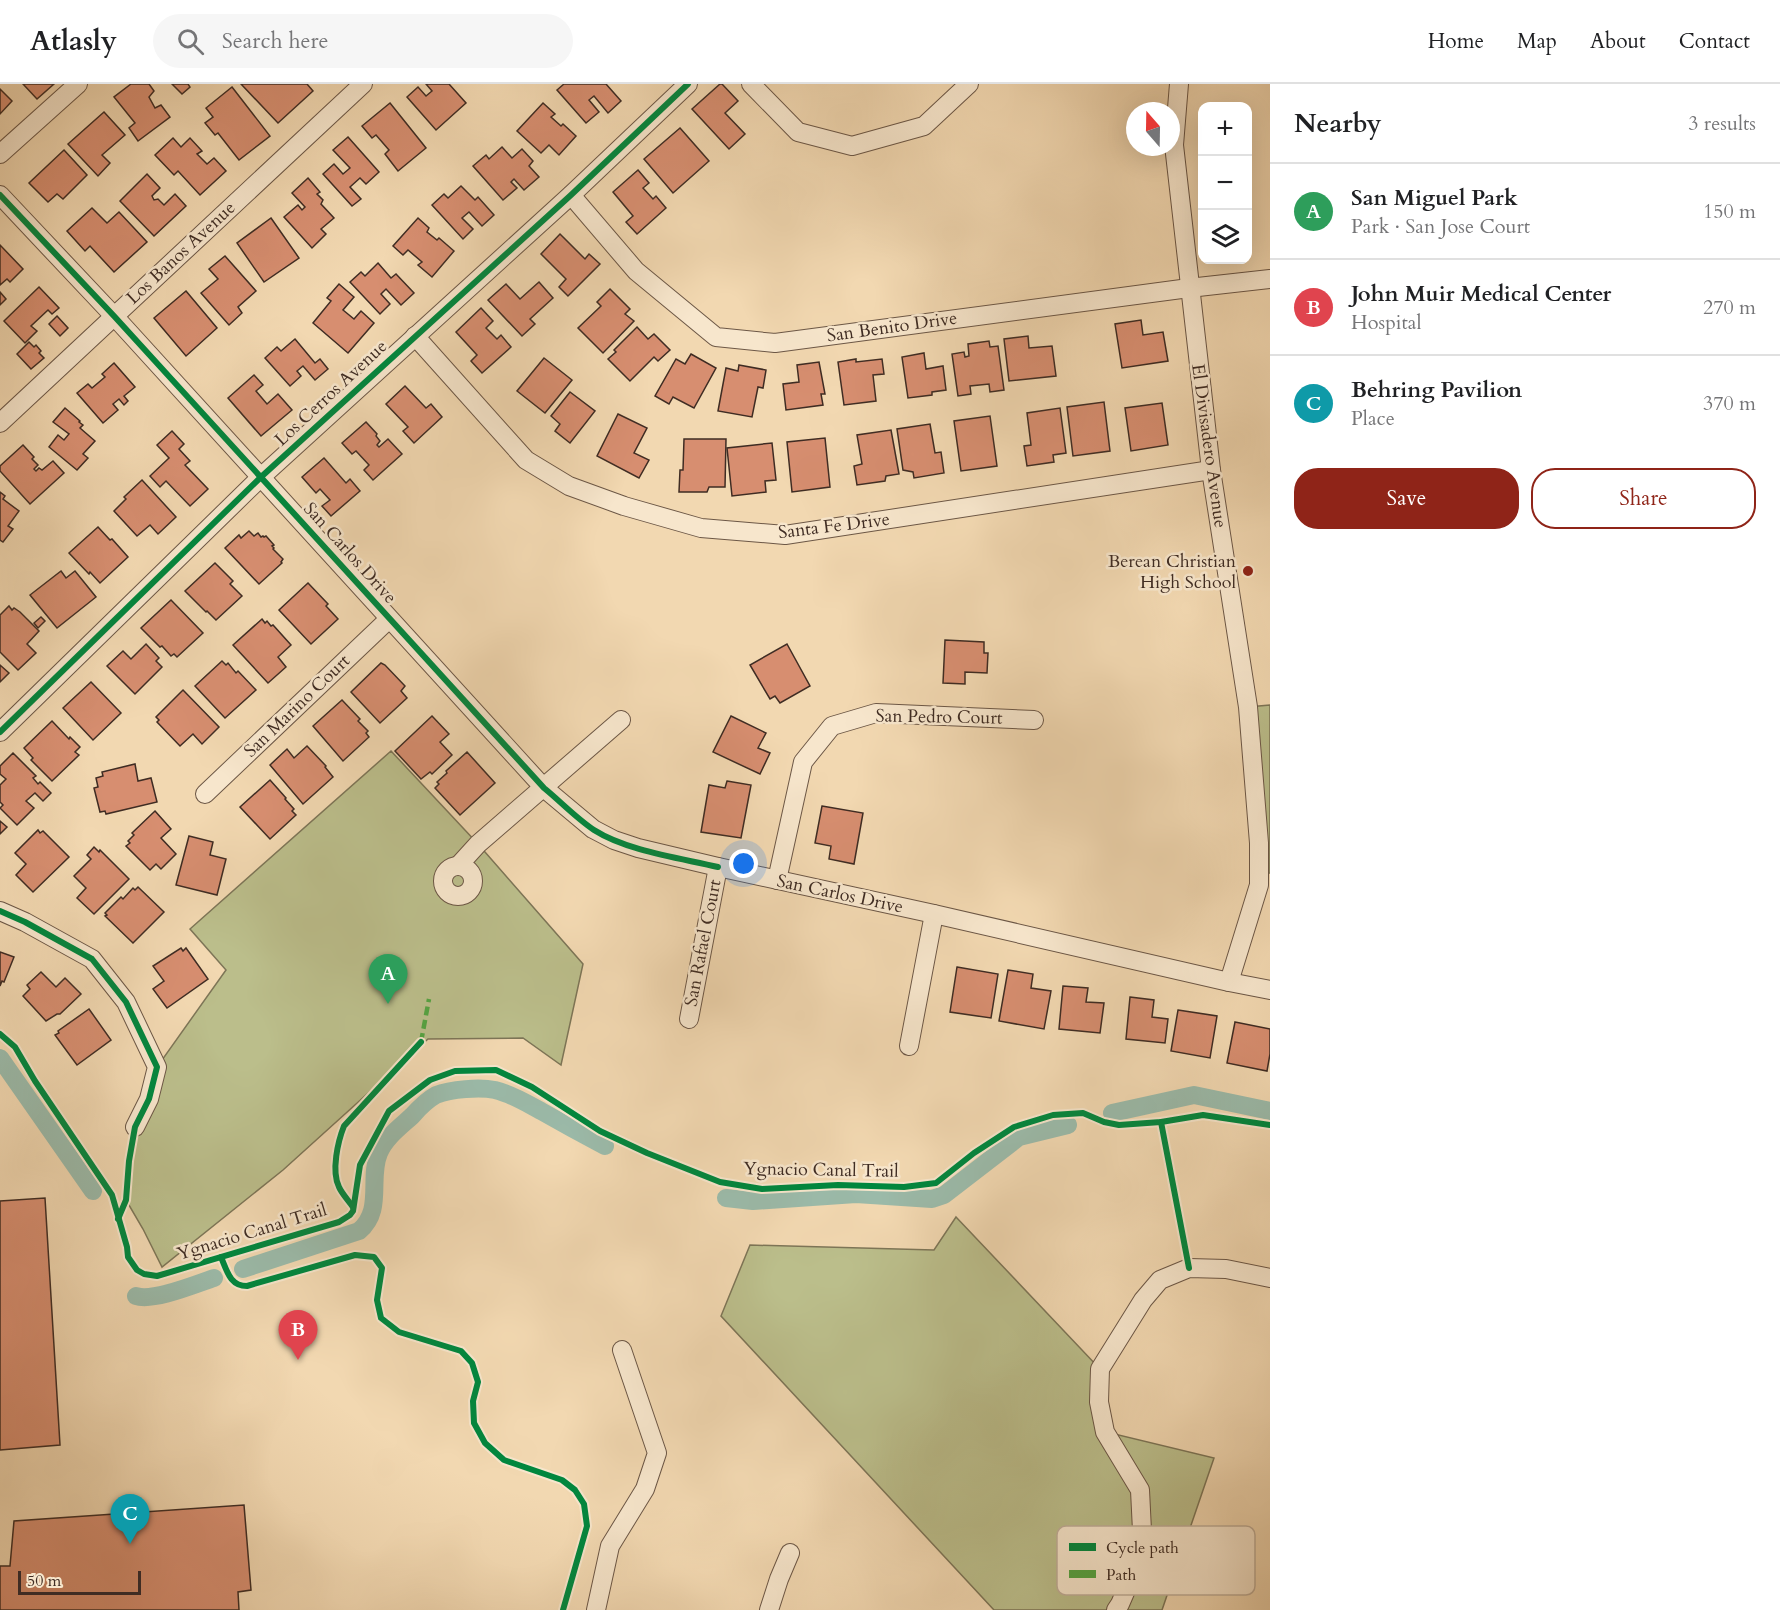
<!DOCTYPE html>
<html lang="en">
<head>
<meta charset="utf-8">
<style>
  body { margin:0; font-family:Cardo,serif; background:#f6f6f6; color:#202124 }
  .controls { position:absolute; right:18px; top:18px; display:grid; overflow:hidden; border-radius:12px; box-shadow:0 6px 24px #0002 }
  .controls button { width:54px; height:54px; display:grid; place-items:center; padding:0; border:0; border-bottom:2px solid #e0e0e0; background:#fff; color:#202124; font:30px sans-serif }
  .compass { position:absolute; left:1126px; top:18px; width:54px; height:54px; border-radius:50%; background:#fff; box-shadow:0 6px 24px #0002; rotate:340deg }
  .scale { position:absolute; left:18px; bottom:15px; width:123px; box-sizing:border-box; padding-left:6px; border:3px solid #3f2c23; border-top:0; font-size:16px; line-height:21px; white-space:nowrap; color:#3f2c23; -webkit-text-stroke:4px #f7e6cc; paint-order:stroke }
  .you { position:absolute; left:744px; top:780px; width:21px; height:21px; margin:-15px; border:4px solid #fff; border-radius:50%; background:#1a73e8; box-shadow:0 0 0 9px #1a73e833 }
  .badge { display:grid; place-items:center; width:39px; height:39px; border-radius:50%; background:#8f2418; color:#fff; font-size:20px; font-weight:700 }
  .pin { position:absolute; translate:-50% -50px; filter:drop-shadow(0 2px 3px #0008) }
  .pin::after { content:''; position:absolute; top:32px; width:21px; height:18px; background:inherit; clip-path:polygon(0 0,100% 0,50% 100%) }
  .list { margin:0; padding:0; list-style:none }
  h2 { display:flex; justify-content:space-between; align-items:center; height:78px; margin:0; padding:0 24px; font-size:26px }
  h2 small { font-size:20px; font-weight:400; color:#757577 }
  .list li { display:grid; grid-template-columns:39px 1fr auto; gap:18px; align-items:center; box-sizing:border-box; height:96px; padding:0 24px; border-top:2px solid #e0e0e0 }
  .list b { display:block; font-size:22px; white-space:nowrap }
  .list p { margin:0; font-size:20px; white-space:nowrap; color:#757577 }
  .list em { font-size:20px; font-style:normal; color:#757577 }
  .actions { display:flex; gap:12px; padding:18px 24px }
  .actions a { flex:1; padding:14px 0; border:2px solid #8f2418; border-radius:24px; text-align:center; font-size:21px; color:#8f2418 }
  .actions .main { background:#8f2418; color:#fff }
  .icon { flex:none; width:33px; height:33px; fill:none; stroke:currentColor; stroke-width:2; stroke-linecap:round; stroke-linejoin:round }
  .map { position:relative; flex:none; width:1270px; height:1526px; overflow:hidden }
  header { display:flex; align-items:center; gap:36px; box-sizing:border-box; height:84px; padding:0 30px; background:#fff; border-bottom:2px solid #e0e0e0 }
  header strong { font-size:28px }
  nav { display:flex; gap:33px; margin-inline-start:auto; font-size:21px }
  .search { width:420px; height:54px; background:#f6f6f6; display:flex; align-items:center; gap:15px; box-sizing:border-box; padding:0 21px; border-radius:33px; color:#757577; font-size:22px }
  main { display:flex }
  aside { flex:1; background:#fff }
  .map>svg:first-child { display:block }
  .green { fill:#bbbe8b; stroke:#7d7557; stroke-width:1.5 }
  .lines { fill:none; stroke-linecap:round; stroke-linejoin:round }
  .canal { stroke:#9bbaa9; stroke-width:18 }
  .building { fill:#d78e70; stroke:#3f2c23; stroke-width:1.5 }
  .minor-casing { stroke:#6c5746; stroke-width:20 }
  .minor { stroke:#f7e6cc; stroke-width:18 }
  .quiet { stroke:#54a442; stroke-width:4.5; stroke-dasharray:9 4.5; stroke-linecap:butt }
  .cycleway-casing { stroke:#f7e6cc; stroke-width:10 }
  .cycleway { stroke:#00873e; stroke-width:6 }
  .poi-dot { fill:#8f2418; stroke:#f7e6cc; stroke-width:2 }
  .labels { text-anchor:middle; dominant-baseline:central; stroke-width:5; stroke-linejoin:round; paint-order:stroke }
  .street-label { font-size:18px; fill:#3f2c23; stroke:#f7e6cc }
  .poi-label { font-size:18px; fill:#3f2c23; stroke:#f7e6cc; text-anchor:end }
  .key { fill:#f7e6cc; stroke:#c0ae99; stroke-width:1.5 }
  .key-label { font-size:16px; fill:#3f2c23 }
</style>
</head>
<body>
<header>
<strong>Atlasly</strong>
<div class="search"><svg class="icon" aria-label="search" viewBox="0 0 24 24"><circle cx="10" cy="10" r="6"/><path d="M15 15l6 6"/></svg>Search here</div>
<nav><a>Home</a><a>Map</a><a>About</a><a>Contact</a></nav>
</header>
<main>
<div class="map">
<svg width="1270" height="1526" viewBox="0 0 1270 1526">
  <rect width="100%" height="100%" fill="#f2d8b1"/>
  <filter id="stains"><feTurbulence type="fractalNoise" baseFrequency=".00333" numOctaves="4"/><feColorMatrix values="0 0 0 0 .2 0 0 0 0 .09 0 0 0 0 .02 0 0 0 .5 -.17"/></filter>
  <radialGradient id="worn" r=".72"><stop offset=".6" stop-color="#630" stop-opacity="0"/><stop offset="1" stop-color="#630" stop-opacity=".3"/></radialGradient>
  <g class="green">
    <path d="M1270,621V789L1259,790L1248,623Z"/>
    <path d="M391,667L478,760L583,880L561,981L523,954L428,955L283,1086L162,1183L143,1145L126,1116L129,1077L135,1043L157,983L226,886L190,845Z"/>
    <path d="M956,1133L1100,1285L1106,1348L1214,1374L1162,1526H994L721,1232L750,1161L934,1166Z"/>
  </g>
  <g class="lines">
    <g class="canal">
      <path d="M0,974L93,1107"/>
      <path d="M1112,1029L1194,1011L1270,1027"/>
      <path d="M726,1114L753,1117L856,1110L932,1115L944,1111L1019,1053L1068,1041"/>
      <path d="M243,1185L359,1147C384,1126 368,1095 379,1069C385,1054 400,1043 412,1032C419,1024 427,1016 436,1011C451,1005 480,1003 495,1006C512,1010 526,1019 541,1027C562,1039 584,1051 605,1062"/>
      <path d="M136,1212C153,1218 196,1200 214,1194"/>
    </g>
  </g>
  <g class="building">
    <path d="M23,0H54L37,15Z"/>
    <path d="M131,0H149L154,7L149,13L155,24L161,21L170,33L138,57L129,44L135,39L114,13Z"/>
    <path d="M172,0H188L190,3L182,10Z"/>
    <path d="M241,0H307L313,7L278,39Z"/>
    <path d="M426,0H449L466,19L436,46L407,13L418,3L426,12L432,7Z"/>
    <path d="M564,0H606L621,17L608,29L594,12L589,16L599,28L586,39L557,6Z"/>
    <path d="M720,0H722L738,17L725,29L745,50L729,65L692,25Z"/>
    <path d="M232,3L270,52L239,76L218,49L215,51L205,39L213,33L206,24Z"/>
    <path d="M0,5L12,17L0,30Z"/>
    <path d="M390,19L426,64L398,87L385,70L389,66L376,51L372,54L362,42Z"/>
    <path d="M543,19L555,30L551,33L561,42L563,40L576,52L559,71L549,61L541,69L517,47Z"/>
    <path d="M104,28L125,51L102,71L110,79L98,92L68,60Z"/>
    <path d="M680,44L709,77L673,109L644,75Z"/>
    <path d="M348,53L379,88L366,100L360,94L350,103L361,115L352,122L323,90L334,80L343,90L350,84L333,66Z"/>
    <path d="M173,54L181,63L190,54L202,67L197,70L207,80L214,74L226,87L200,111L178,87L174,91L155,71Z"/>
    <path d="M502,63L512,74L522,65L533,77L529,82L539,93L524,106L514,95L511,98L517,104L503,116L473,82L486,71L489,75Z"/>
    <path d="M64,66L87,91L63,115L57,110L48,118L29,99Z"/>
    <path d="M638,86L649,99L643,104L653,115L656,112L666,124L637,150L626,138L633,132L613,108Z"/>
    <path d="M147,90L160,104L152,112L154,116L158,115L164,121L175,110L186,122L154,152L120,117Z"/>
    <path d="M308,94L320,108L317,110L323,116L321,120L334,134L321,145L326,150L312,164L284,133L298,121L302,126L305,123L292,109Z"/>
    <path d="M461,102L475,116L478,113L494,131L482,142L469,128L462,134L473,145L463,155L432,121L444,110L448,114Z"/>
    <path d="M92,124L107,139L119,128L147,158L114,188L90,162L85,167L67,147Z"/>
    <path d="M271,134L299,174L264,198L237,159Z"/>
    <path d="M418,134L429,144L427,148L437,156L439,154L454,167L432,193L418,181L422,178L408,166L403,171L393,162Z"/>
    <path d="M560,150L585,175L589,170L600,180L568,212L559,203L566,195L541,170Z"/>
    <path d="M0,161L23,185L10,198L7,195L0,201Z"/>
    <path d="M225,172L256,207L238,223L242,229L229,241L201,209L218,195L209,185Z"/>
    <path d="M378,179L391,194L396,190L414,209L401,221L386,205L381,210L390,220L380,230L350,198L361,188L365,192Z"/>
    <path d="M539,198L553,214L530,235L535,240L522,252L488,216L506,200L520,215Z"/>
    <path d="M339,200L354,213L343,226L354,235L361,227L374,239L348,269L313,239L331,217L327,214Z"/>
    <path d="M39,203L59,224L52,230L48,226L31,242L37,247L25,259L4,237Z"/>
    <path d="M610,205L630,225L625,230L634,237L603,269L578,244L601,222L597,218Z"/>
    <path d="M186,207L217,244L186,272L154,234Z"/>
    <path d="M0,208L6,215L0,221Z"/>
    <path d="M481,224L493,237L486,244L497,255L501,251L511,263L482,289L471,277L477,271L456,248Z"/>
    <path d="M57,232L68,244L60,252L49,240Z"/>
    <path d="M1141,236L1143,251L1163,248L1168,277L1122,284L1115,240Z"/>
    <path d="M637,243L648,255L654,250L670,266L658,277L654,273L630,297L608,275L616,268L614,266Z"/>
    <path d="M1028,252L1029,264L1052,262L1056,292L1009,297L1004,255Z"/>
    <path d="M295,255L315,279L320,275L328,285L315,296L303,282L297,287L301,292L290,302L265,274L277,263L281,267Z"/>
    <path d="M989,257L990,263L998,262L1004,306L990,308L989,300L970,302L971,310L958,312L952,270L964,268L965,273L969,272L968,260Z"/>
    <path d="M29,258L34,263L36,261L41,267L39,269L44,274L31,285L17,270Z"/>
    <path d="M924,269L926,285L943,282L946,306L932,308V311L908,314L902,273Z"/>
    <path d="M691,270L716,284L694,324L673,313L669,320L655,312L676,275L685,280Z"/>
    <path d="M544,274L572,296L545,329L517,307Z"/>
    <path d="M856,275V278L882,275L884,290L873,291L876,317L844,321L838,278Z"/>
    <path d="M819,278L825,310H821L823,321L786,326L783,300L799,298L797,281Z"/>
    <path d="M114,279L135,303L124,312L128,317L124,321L119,315L113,320L118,326L103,339L77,309L88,300L92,304L105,293L102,290Z"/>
    <path d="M739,281L766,286L763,304L758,303L752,333L718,327L726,284L738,287Z"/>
    <path d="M254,291L263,301L256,307L267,320L278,310L292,326L261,352L228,314Z"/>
    <path d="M405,302L426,324L431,320L442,333L414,359L403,347L408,343L386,320Z"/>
    <path d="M570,308L595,327L570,359L555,347L560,340L551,332Z"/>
    <path d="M1104,318L1110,367L1073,372L1067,323Z"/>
    <path d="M1162,319L1168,361L1131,367L1125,324Z"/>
    <path d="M65,324L80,337L79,338L83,341L80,344L95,357L83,370L88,374L77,386L49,363L58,351L64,356L69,350L53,338Z"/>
    <path d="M1060,324L1066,369L1053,371L1054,378L1027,382L1024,362L1031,361L1027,329Z"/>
    <path d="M618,330L647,344L634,369L649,376L639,394L597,372Z"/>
    <path d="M990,332L997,382L961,387L954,337Z"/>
    <path d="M366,338L377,350L376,352L380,357L377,361L379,363L388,355L402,370L373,396L364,386L369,381L356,367L352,370L342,359Z"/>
    <path d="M930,340L935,369L941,368L944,389L914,394L913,388L903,386L897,345Z"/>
    <path d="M891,346L899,390L886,392L885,397L857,401L854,382L862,380L857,351Z"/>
    <path d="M172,347L184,360L179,365L190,377L185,381L208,405L190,422L166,397L160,403L150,392L169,374L157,361Z"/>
    <path d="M825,354L830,403L792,408L787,358Z"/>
    <path d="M684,355H726L725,403H709L707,408H679L680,386H683Z"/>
    <path d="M772,359L776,396L765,397L766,408L732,412L727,364Z"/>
    <path d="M23,361L34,373L32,375L38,381L34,385L36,387L39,384L42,386L53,377L64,389L30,420L0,387V382Z"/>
    <path d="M324,374L346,399L350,395L360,407L331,432L322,422L330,416L320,405L316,409L302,393Z"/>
    <path d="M142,396L176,433L158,450L150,441L137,452L114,427L126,415L124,413Z"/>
    <path d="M0,408L5,412L3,415L19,427L8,442L13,445L3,458L0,456Z"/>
    <path d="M98,443L110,456L112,455L128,473L100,499L90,488L89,490L69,469Z"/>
    <path d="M249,447L254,452L258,449L261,453L263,452L264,453L266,452L274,461L272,462L274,464L273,465L283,475L281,478L282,479L259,500L225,464L239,451L241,454Z"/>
    <path d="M215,479L233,497L230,500L242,512L216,536L207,527L206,528L185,507Z"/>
    <path d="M61,487L66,494L75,487L96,513L57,544L30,511Z"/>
    <path d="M308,499L328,520L326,522L338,535L311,560L279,526Z"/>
    <path d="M171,516L203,549L177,573L174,570L171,572L162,562L160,563L141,544Z"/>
    <path d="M9,522L12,526L14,524L20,528L39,547L27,560L36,569L18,586L0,568V531Z"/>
    <path d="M41,533L45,537L38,544L34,539Z"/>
    <path d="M262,535L265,539L267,537L271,542L273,541L291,561L278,573L286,583L268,599L233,561Z"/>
    <path d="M945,556L984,558V569H988L987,589L965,588V600L943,599Z"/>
    <path d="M146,560L159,574L156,577L162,583L135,610L107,582L123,567L131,575Z"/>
    <path d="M787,560L810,602L780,619L775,612L770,615L750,581Z"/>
    <path d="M222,577L226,581L228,579L236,589L238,587L256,606L225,634L195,602Z"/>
    <path d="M381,579L385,581L405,602L401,607L407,614L380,639L351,608Z"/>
    <path d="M0,581L9,589L0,598Z"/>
    <path d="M91,598L121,629L93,656L63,624Z"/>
    <path d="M183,606L219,643L202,660L193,650L180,662L157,638L159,636L156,633Z"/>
    <path d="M342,616L360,635L358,637L368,647L366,649L369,653L343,677L313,642Z"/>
    <path d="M432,632L449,650L440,658L452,671L432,690L430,688L421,695L395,667Z"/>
    <path d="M731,632L766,649L758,664L770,669L760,690L713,668Z"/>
    <path d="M52,637L69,655L70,653L80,663L75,668L79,671L52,697L31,676L33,674L24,664Z"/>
    <path d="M307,662L326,682L325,683L333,693L303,720L270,681L287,665L294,674Z"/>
    <path d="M467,668L495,699L460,731L435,704L439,700L437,698L447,689L446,687Z"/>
    <path d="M13,669L36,692L33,694L38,700L40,698L51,709L43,717L35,709L26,717L34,724L17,741L0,724L3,721L0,718V701L6,695L0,690V682Z"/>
    <path d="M135,680L138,697L151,694L157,718L106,730L105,727L100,728L94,704L98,703L96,694L103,692L102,688Z"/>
    <path d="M270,696L286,714L285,715L294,725L292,727L296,731L270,755L240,723Z"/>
    <path d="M727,697L751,701L741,754L701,748L709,701L725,704Z"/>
    <path d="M822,722L863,729L854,780L829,775L831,762L815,759Z"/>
    <path d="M155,727L171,745L161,754L176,770L161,785L156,780L150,786L126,762L130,759L128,757L134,751L132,749Z"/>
    <path d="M0,737L7,743L0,750Z"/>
    <path d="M38,746L40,749L43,747L69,773L33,808L16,791L26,780L15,769Z"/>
    <path d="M189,752L213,758L210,771L226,775L217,811L176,801Z"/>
    <path d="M94,763L99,768L100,766L129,795L94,830L77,814L86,804L74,792L91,775L87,771Z"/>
    <path d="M138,803L164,828L133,859L105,832L107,831L105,829L121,813L123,815L133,804L135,806Z"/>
    <path d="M181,864L183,867L186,864L208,895L167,924L153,905L164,897L153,882Z"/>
    <path d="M0,868L14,873L4,898L2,897L0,902Z"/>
    <path d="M957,883L998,890L991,934L950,928Z"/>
    <path d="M1008,886L1033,890L1031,904L1051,907L1044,945L999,937Z"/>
    <path d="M41,888L56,903L65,894L81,910L60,930H57L46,937L23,912L30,905L27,901Z"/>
    <path d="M1063,902L1088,904L1086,918L1104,919L1100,949L1059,945Z"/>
    <path d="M1130,913L1154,916L1152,933L1168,935L1165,959L1126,955Z"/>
    <path d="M89,925L111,956L77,981L55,951L59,949L58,947Z"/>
    <path d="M1178,926L1217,932L1210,974L1171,967Z"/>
    <path d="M1235,938L1270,945V970L1267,987L1227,979Z"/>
    <path d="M45,1114L60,1361L0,1366V1117Z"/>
    <path d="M244,1421L251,1506L238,1508L239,1526H0V1482H10L14,1437Z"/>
  </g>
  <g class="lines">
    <defs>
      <g id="minor">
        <path d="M751,0L798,48L852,62L924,42L969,0"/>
        <path d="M1179,0L1174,61L1211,386L1248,623L1259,759V801L1229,898"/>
        <path d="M0,70L78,0"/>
        <path d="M0,111L114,232L544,704L593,745L614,756L638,764L718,783L934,830L1229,898L1270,906"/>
        <path d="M571,111L636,187L716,253L775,259L1189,204L1270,195"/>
        <path d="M415,252L526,376L569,402L624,422L701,444L785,451L1211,386"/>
        <path d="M0,339L363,0"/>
        <path d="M0,648L261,393L571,111L688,0"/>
        <path d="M205,710L389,535"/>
        <path d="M458,782L478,760L621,636"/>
        <circle cx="458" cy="797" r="15"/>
        <path d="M777,796L803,678L832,642L876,629L1034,636"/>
        <path d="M0,827L25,838L92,875L126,918L157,983L149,1015L135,1043"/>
        <path d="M689,935L718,783"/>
        <path d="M909,962L934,830"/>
        <path d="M596,1526L610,1462L645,1405L657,1369L622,1266"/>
        <path d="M769,1526L779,1495L790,1469"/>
        <path d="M1116,1526L1120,1520L1143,1467L1140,1406L1105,1348L1099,1318L1100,1285L1143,1216L1160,1196L1189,1184L1226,1185L1270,1194"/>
      </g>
    </defs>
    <use href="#minor" class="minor-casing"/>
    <use href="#minor" class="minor"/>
    <path class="quiet" d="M421,958L429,915"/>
    <defs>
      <g id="cycleway">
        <path d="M0,111L114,232L544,704C560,717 576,734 594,746C627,767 680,774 718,783"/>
        <path d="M0,648L261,393L571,111L688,0"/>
        <path d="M0,827L25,838L92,875L126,918L157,983L149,1015L135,1043L129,1077L126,1116L118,1135"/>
        <path d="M0,950L15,963L35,997L112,1111L127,1163L128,1173L137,1186L144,1190L157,1192L339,1138L350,1131L353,1127L360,1081L389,1027L430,996L455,987L496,986L532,1003L600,1047L647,1069L720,1098L762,1105L838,1101L904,1103L936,1099L974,1069L1014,1043L1053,1031L1083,1029L1104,1038L1119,1041L1161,1038L1203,1031L1270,1041"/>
        <path d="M1161,1038L1189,1184"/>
        <path d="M353,1123C349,1117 342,1110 339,1103C331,1087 338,1057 344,1042L421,958"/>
        <path d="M221,1173C227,1187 230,1202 247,1202L355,1171L374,1173L382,1184L377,1216L381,1234L399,1248L461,1267L472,1279L478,1298L473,1317L474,1339L485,1359L504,1376L562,1396L575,1406L584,1420L587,1442L563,1526"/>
      </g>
    </defs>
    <use href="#cycleway" class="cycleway-casing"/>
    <use href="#cycleway" class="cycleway"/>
  </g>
  <circle class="poi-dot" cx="1248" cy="487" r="6"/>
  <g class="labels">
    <g class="street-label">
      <text transform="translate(181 169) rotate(-43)">Los Banos Avenue</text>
      <text transform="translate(892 243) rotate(-8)">San Benito Drive</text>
      <text transform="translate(331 309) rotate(-43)">Los Cerros Avenue</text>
      <text transform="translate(1209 362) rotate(82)">El Divisadero Avenue</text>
      <text transform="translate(834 442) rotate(-7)">Santa Fe Drive</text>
      <text transform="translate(350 469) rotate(48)">San Carlos Drive</text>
      <text transform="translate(297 622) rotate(-44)">San Marino Court</text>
      <text transform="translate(939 633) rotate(1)">San Pedro Court</text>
      <text transform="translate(840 810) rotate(12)">San Carlos Drive</text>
      <text transform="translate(703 859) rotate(-79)">San Rafael Court</text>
      <text transform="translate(821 1086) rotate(1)">Ygnacio Canal Trail</text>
      <text transform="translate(252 1148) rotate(-17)">Ygnacio Canal Trail</text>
    </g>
    <g class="poi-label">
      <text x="1236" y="477">Berean Christian<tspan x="1236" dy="21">High School</tspan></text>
    </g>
  </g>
  <rect x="1057" y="1442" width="198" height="69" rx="9" class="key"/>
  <rect x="1069" y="1459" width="27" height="8" fill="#00873e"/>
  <rect x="1069" y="1486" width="27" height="8" fill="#54a442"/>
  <g class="key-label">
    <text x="1106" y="1469">Cycle path</text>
    <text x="1106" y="1496">Path</text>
  </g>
  <rect width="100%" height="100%" filter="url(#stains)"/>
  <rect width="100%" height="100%" fill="url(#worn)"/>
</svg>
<div class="controls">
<button>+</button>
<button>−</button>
<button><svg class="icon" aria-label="layers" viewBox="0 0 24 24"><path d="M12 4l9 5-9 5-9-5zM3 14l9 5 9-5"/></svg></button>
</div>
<svg class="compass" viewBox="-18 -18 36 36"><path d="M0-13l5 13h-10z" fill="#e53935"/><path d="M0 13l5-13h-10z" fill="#757577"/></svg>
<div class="scale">50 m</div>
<div class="you"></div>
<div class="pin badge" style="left:388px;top:920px;background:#2e9e5b">A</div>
<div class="pin badge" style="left:298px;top:1276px;background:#e0444e">B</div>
<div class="pin badge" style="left:130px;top:1460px;background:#0f9aa8">C</div>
</div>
<aside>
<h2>Nearby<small>3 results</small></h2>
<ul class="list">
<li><span class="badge" style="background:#2e9e5b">A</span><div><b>San Miguel Park</b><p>Park · San Jose Court</p></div><em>150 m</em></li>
<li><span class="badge" style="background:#e0444e">B</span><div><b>John Muir Medical Center</b><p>Hospital</p></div><em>270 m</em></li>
<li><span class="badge" style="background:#0f9aa8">C</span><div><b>Behring Pavilion</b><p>Place</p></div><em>370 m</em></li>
</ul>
<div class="actions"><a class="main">Save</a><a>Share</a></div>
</aside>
</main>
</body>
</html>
